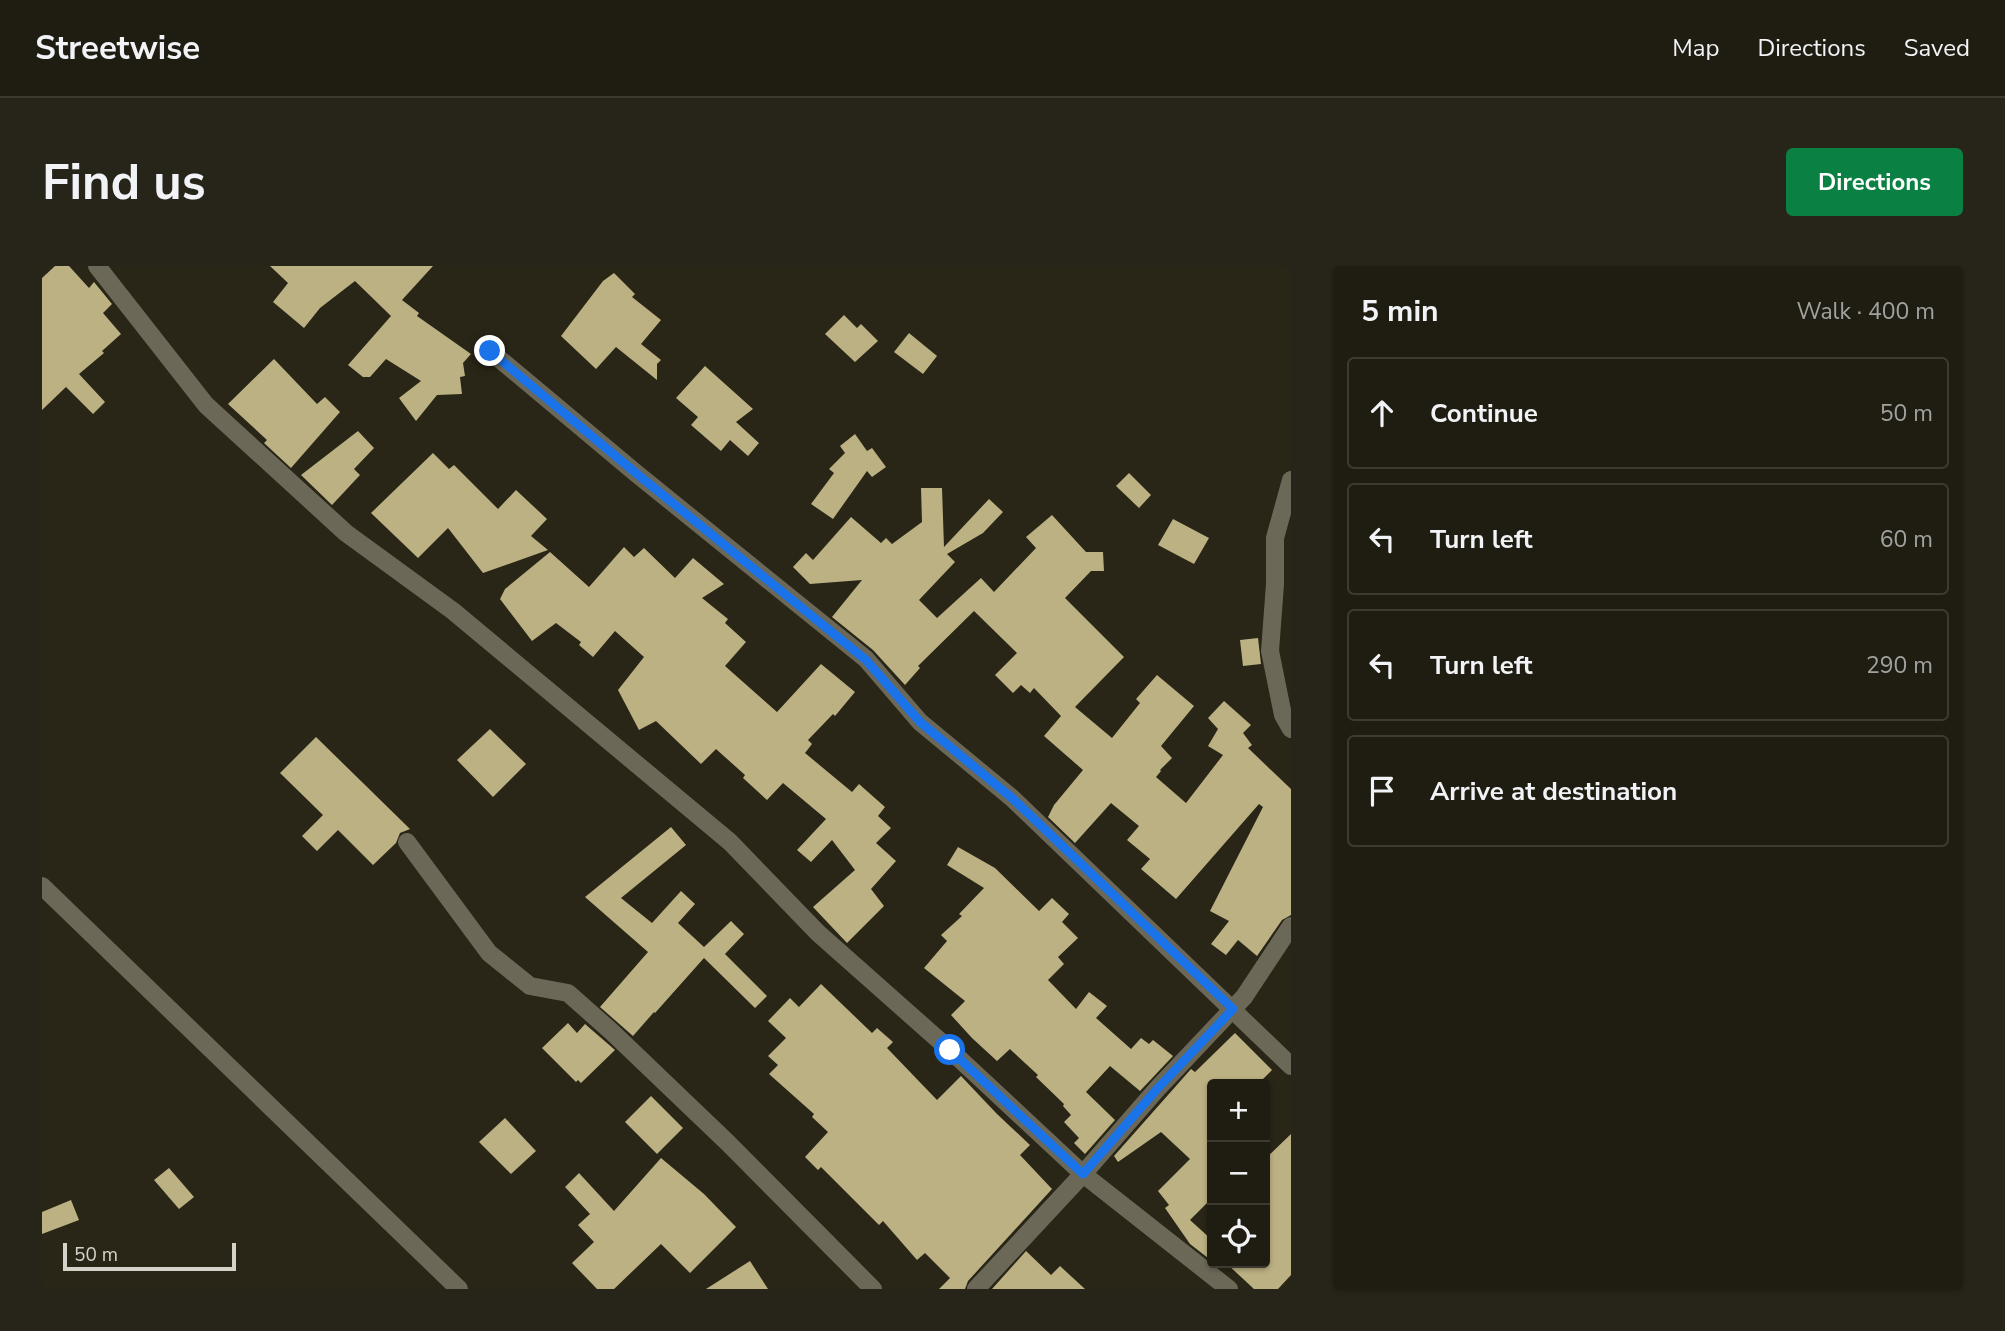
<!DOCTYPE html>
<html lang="en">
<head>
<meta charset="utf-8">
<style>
  body { margin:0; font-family:"Nunito Sans",sans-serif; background:#27251a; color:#f1f3f6 }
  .controls { position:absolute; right:21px; bottom:21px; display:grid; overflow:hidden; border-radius:7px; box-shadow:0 2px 5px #0004 }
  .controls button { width:63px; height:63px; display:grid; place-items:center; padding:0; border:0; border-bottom:2px solid #3c3a31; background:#1f1c11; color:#f1f3f6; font:35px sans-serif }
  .scale { position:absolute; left:21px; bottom:18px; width:173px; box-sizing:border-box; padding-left:7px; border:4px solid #d4d2c9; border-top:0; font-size:19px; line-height:24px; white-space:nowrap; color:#d4d2c9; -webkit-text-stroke:5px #292517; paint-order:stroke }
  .stop { position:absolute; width:21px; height:21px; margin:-16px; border:5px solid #1a73e8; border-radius:50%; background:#fff }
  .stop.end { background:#1a73e8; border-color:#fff; box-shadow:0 2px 7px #0008 }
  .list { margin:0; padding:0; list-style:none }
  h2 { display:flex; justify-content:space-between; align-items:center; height:91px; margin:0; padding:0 28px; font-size:30px }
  h2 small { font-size:23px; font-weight:400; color:#a1a19f }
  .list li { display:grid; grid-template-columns:46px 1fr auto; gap:21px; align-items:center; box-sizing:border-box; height:112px; margin:0 14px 14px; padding:0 14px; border:2px solid #3c3a31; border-radius:7px }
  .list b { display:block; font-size:26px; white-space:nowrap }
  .list em { font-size:23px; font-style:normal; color:#a1a19f }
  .icon { flex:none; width:38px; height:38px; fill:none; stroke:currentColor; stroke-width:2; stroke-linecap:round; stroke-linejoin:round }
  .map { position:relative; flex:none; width:1249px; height:1023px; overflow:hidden; border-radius:7px }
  header { display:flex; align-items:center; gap:42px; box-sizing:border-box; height:98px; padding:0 35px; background:#1f1c11; border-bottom:2px solid #3c3a31 }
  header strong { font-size:33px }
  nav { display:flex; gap:38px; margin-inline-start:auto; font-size:24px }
  .intro { display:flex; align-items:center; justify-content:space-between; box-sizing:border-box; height:168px; padding:0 42px }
  h1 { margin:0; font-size:49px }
  .button { padding:18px 32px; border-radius:7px; background:#0b8043; color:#fff; font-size:24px; font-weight:700 }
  main { display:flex; gap:42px; padding:0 42px }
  aside { flex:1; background:#1f1c11; border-radius:7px; box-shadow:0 2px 5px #0004 }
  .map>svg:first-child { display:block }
  .building { fill:#bcb183 }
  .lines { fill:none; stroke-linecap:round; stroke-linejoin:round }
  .minor { stroke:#6c6858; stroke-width:18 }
  .tertiary { stroke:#6c6858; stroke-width:18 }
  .route { stroke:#1a73e8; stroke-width:9 }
</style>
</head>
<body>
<header>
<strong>Streetwise</strong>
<nav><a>Map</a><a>Directions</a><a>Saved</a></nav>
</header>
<div class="intro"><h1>Find us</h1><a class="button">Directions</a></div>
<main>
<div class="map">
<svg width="1249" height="1023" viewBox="0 0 1249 1023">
  <rect width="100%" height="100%" fill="#292517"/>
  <g class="building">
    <path d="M13,0H27L47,22L52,16L70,38L61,47L79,68L60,85L62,87L37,108L63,136L51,148L24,121L0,144V12Z"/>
    <path d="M228,0H391L360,34L377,47L375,50L429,88L421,97L423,110L418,111L420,128L395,129L374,155L357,132L379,115L344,93L328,111H321L306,99L349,50L313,15L278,42L262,62L231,36L246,17Z"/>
    <path d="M572,7L593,28L590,31L619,54L599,78L619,94L615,98V114L574,81L554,103L519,70L561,15Z"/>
    <path d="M802,49L815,62L819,58L836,75L813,96L783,68Z"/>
    <path d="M867,67L895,90L881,108L852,86Z"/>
    <path d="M232,93L275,138L283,131L298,146L249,202L222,177L225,174L186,138Z"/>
    <path d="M663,100L711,143L694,156L717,177L706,190L688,174L679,185L649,159L656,151L634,132Z"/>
    <path d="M316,165L332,182L312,203L318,209L290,239L259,209Z"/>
    <path d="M813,168L825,185L830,182L844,201L830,211L825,205L791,253L769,238L792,207L787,203L803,187L798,180Z"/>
    <path d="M391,187L407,203L412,199L456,243L474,224L505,253L489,270L506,284L441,307L406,262L376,292L329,247Z"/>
    <path d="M1087,207L1109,229L1097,242L1074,220Z"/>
    <path d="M879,222H900L902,281L947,233L961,246L941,267L905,288L913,296L877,334L895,352L939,312L952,326L994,282L984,271L1010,249L1044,286H1061L1062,305H1049L1023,332L1082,391L1033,441L1070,472L1098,437L1094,433L1115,409L1152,440L1119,480L1130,492L1118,504L1119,505L1114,511L1144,537L1181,489L1166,480L1176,463L1166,452L1182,435L1209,459L1201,467L1210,479L1206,482L1249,523V649L1240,654L1215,690L1196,674L1184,689L1169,678L1187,655L1168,645L1221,541L1217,538L1134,633L1099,603L1108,593L1085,574L1097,560L1069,537L1033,577L1006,551L1012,539L1041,504L1002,470L1019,450L992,422L988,427L979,419L971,427L953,409L975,387L932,345L876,400L878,402L863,419L831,384L790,351L820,314L768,318L751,301L764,287L771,294L809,251L839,277L844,272L850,278L880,256Z"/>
    <path d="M1131,253L1167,272L1152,298L1116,279Z"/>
    <path d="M582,281L592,291L602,282L633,312L651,292L682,318L660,332L686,353L683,357L704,376L683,400L735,446L779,398L813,426L793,450L791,448L766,474L770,478L763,487L810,526L817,518L843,541L836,550L849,562L834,577L854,595L829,623L842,640L805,677L771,641L813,604L790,574L769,596L755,584L784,553L741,517L725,534L701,512L703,509L674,483L659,498L614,455L597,464L576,424L602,391L573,365L551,391L537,379L539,376L514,357L490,375L458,333L463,323L508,286L547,321Z"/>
    <path d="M1216,372L1219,398L1201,400L1198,374Z"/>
    <path d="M448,463L484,498L451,531L415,494Z"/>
    <path d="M274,471L368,563L358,567L354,577L331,599L296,564L275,585L260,570L281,549L238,507Z"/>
    <path d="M629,561L644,579L579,632L610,657L639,625L653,638L636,657L662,681L689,655L702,668L683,688L725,730L713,742L662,692L613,747L612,746L591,770L558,741L606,686L543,631Z"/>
    <path d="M916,581L953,602L997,645L1010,632L1027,648L1020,656L1036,672L1016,691L1022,698L1006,714L1034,743L1047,726L1065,740L1054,752L1089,783L1099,772L1107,778L1111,774L1131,790L1098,825L1068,800L1044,826L1073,854L1043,888L1032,877L1037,872L1022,856L1029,849L1021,840L1022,838L994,811L996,809L970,785L968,783L955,795L930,772L909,749L923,735L882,702L905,675L899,669L920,650L917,648L942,622L905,599Z"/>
    <path d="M779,718L830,767L835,762L851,776L845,782L895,834L919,810L955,848L988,879L978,889L1010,923L926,1015L923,1023H897L908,1012L883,987L875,994L841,955L837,959L779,901L776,904L763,891L786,866L770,851L772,848L727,808L736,799L726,790L744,772L726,755L748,732L757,741Z"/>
    <path d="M526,757L535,767L543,758L573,784L539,817L536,814L534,816L500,782Z"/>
    <path d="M1193,767L1230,804L1216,818H1170V932L1148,954L1170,974V995L1148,978L1123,942L1127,939L1116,925L1148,893L1119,866L1076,896L1072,890L1149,803L1153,806Z"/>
    <path d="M609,830L641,862L615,888L583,856Z"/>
    <path d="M463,852L494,885L469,908L437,876Z"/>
    <path d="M1249,868V1009L1236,1023H1212L1184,997H1223V893Z"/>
    <path d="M619,892L662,928L694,961L648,1007L619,978L572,1023H555L530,997L552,976L536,959L548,948L523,921L537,907L572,945Z"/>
    <path d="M127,902L152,931L137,943L112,914Z"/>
    <path d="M29,934L37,954L0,968V946Z"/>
    <path d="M984,985L1009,1009L1018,1000L1043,1023H950Z"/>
    <path d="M708,995L726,1023H664Z"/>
  </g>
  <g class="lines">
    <g class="minor">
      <path d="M55,0L164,139L304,267L411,345L688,576L776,667L908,784L1041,908L1187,1023"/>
      <path d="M448,85L595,208L824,393L878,456L970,532L1249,800"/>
      <path d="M1249,214L1233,272V318L1228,385L1241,449L1249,463"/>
      <path d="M365,576L447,687L488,720L526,727L570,766L686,877L831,1023"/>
      <path d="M934,1023L1041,908L1115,823L1202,731L1249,660"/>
    </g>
    <path class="tertiary" d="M0,620L417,1023"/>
  </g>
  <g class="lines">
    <path class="route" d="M448,85L595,208L824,394L878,456L970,532L1191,743L1115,823L1041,908L908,784"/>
  </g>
</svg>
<div class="controls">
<button>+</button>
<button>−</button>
<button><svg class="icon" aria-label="locate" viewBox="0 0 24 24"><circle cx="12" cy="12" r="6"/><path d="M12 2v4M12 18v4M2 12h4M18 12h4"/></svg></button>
</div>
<div class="scale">50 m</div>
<div class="stop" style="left:908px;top:784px"></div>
<div class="stop end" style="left:448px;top:85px"></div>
</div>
<aside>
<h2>5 min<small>Walk · 400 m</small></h2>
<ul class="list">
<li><svg class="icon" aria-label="ahead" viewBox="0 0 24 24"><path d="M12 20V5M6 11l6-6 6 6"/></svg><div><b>Continue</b></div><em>50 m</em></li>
<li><svg class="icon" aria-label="left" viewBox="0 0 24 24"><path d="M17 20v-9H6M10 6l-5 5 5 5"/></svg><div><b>Turn left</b></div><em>60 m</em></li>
<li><svg class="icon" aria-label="left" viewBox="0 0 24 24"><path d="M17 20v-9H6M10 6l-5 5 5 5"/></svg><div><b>Turn left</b></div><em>290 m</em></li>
<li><svg class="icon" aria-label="arrive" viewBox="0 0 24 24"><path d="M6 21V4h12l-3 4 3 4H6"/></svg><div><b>Arrive at destination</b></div></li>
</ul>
</aside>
</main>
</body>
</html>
